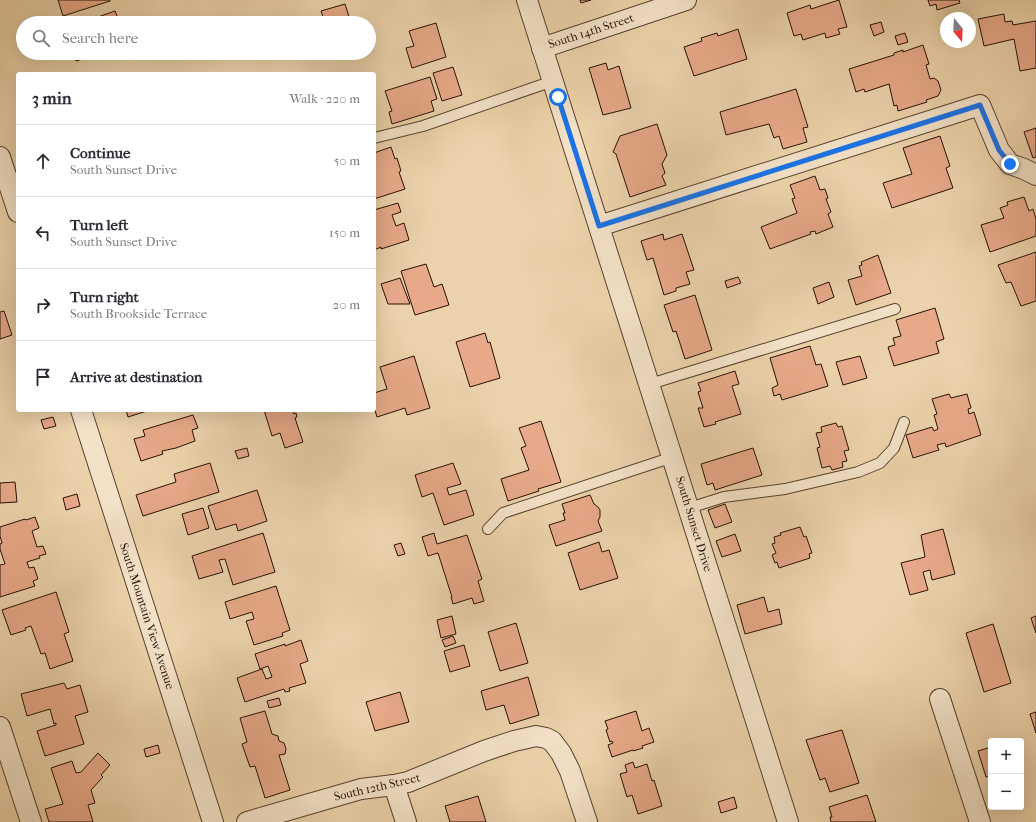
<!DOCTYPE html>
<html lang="en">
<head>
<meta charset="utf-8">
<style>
  body { margin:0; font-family:"IM FELL French Canon",serif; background:#f2f2f3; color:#2b2b33 }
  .controls { position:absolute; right:12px; bottom:12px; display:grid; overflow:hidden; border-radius:4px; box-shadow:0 4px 16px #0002 }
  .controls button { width:36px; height:36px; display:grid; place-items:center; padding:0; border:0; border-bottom:1px solid #e1e1e2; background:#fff; color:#2b2b33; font:20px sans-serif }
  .compass { position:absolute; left:940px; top:12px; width:36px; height:36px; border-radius:50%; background:#fff; box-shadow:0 4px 16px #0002; rotate:162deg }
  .stop { position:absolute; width:12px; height:12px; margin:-9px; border:3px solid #1a73e8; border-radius:50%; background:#fff }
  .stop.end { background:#1a73e8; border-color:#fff; box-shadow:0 1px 4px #0008 }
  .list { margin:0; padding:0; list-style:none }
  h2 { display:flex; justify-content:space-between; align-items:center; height:52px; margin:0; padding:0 16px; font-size:17px }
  h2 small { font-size:13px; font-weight:400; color:#7c7c81 }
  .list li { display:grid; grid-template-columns:26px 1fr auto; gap:12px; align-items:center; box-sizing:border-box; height:72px; padding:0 16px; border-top:1px solid #e1e1e2 }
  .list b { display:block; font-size:15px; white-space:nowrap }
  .list p { margin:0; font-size:13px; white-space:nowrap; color:#7c7c81 }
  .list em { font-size:13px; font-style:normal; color:#7c7c81 }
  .icon { flex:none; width:22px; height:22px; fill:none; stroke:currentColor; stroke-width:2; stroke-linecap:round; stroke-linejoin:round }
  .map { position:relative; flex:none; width:1036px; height:822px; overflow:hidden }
  .search { position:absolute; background:#fff; box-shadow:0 4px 16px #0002; left:16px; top:16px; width:360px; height:44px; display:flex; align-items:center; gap:10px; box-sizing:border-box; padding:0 14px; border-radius:22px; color:#7c7c81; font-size:15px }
  .panel { position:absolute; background:#fff; box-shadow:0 4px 16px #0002; left:16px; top:72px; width:360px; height:340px; border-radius:4px }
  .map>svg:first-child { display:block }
  .building { fill:#e7a989; stroke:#271106 }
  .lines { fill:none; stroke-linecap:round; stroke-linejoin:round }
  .lane-casing { stroke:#58412f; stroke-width:12 }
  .street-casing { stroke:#58412f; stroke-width:22 }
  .lane { stroke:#f3e2c8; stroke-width:10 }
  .street { stroke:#f3e2c8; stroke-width:20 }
  .route { stroke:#1a73e8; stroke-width:5 }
  .labels { text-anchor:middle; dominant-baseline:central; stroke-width:4; stroke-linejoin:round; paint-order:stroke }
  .street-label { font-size:12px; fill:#271106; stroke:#f3e2c8 }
</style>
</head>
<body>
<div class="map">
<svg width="1036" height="822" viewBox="0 0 1036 822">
  <rect width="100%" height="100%" fill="#ecd2aa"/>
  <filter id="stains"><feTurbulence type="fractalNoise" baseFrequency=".005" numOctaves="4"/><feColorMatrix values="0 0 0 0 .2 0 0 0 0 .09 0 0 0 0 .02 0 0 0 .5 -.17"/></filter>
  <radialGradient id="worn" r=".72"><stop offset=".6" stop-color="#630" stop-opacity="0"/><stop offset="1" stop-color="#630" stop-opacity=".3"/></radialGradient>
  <g class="building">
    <path d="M58,0H110V1L63,16Z"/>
    <path d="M580,0H591L581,3Z"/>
    <path d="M839,0L847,27L838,29L840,34L826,38L825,33L803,40L801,34L794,36L787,13L810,5L811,9Z"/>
    <path d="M928,0H959L960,3L937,10L936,4L930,6Z"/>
    <path d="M345,4L351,23H317L316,19L323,17L321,11Z"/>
    <path d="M115,11L119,21L114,23H81Z"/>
    <path d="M1004,14L1005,22L1012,21L1013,25L1036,21V68L1020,71L1014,39L984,46L978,19Z"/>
    <path d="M881,22L884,32L874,36L870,25Z"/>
    <path d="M436,23L446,57L412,68L406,48L414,46L409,31Z"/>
    <path d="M738,29L747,59L694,76L684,47L702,41L701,38L717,33L718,36Z"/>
    <path d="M905,33L908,42L898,45L895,36Z"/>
    <path d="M923,45L929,64L926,65L930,79L934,78L938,81L941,90L938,96L926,100L927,102L898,111L897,105L894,106L889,84L865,92L864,89L856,92L849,69L894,55V53L903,50V52Z"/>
    <path d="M73,53H102L76,61Z"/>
    <path d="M606,63L608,70L619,66L631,108L603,115L589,68Z"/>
    <path d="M453,67L462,95L442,101L433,73Z"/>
    <path d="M430,77L437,99L431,101L434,111L392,124L389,112L392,111L385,91Z"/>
    <path d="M796,89L808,127L803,128L807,142L783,149L779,136L774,138L769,124L726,135L720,112Z"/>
    <path d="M657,124L667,155L662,164L665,173L662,176L666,185L630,197L616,154L613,152L620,136Z"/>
    <path d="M1036,128V157L1033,158L1024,132Z"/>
    <path d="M940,136L950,166L946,168L953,188L892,208L883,183L912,174L903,148Z"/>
    <path d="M391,147L395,159L397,158L401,171L399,172L405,189L374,199V153Z"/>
    <path d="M815,176L820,190L825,189L828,198L826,199L831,212L828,214L833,227L816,234L815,231L810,232L811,234L770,249L761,227L797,213L792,199L795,198L790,185Z"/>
    <path d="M1024,197L1029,211L1033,209L1036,219V236L990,252L981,225L1004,218L1000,208L1008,205L1007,202Z"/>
    <path d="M398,203L401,212L392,215L396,226L404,223L409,240L381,249V247L374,250V210Z"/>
    <path d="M663,234L664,240L682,234L694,270L686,272L690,284L676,288V291L664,295L653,258L647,260L641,241Z"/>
    <path d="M1036,252V301L1021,306L1011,282L1006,283L998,265Z"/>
    <path d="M878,255L891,293L856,305L848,280L862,276L859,266L862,265L861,262Z"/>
    <path d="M426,264L434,287L442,284L449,305L415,315L401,271Z"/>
    <path d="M738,277L741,283L727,288L725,281Z"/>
    <path d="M400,278L410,304H388L381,284Z"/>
    <path d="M829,282L834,297L818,304L813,288Z"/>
    <path d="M695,295L712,350L685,359L676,331L673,332L664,305Z"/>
    <path d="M935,308L944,339L936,342L939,353L894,366L888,347L895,345L893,338L901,336L896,320Z"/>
    <path d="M4,311L12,335L0,339V312Z"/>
    <path d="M485,333L488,343L490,342L500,378L470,387L456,342Z"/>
    <path d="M810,346L816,365L821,364L828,386L782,400L780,394L774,396L772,388L778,385L770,358Z"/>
    <path d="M414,356L430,408L407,415L405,408L377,417L374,407V393L387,389L380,367Z"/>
    <path d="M860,356L867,378L843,385L836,362Z"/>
    <path d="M735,371L739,384L732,386L741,414L715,422L716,424L704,427L698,408H703L698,392L701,391L698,383Z"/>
    <path d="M949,394L951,398L967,394L971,408L968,409L969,414L974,412L981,435L946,447L945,443L937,445L939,450L913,458L906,435L932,427L934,431L938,429L934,415L937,414L932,399Z"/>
    <path d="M126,410H150L128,417Z"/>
    <path d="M264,410H292L294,414L296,413L297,417L295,418L303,442L285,448L280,433L272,436Z"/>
    <path d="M193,415L198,428L192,430L195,441L176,448L162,451L163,454L141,461L134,439L145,436L143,430Z"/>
    <path d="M53,417L56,426L44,429L41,420Z"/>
    <path d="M541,421L561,482L538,489L539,491L508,501L501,479L529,470L521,448L526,446L519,428Z"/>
    <path d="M836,423L838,427L842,426L849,450L844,451L847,461L842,462L843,467L832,470L830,466L822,468L817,448L820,447L816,433L822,432L821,427Z"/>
    <path d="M247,448L249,456L238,459L235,451Z"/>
    <path d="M753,448L762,475L715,490L713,483L707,485L701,464Z"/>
    <path d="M210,463L219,492L143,516L136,495L176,482L174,474Z"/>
    <path d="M453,463L461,484L447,488L449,495L466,490L474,515L444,525L433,493L422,497L415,475Z"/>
    <path d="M15,482L17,502L0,503V483Z"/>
    <path d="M257,490L267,521L238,531L236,524L216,530L208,506Z"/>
    <path d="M77,494L80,506L66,510L63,498Z"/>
    <path d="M590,495L594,504L598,507L600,510V517L598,521L602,531L556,546L549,525L565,520L563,513H565L562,504Z"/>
    <path d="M725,504L732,522L715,528L708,510Z"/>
    <path d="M203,508L209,528L188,535L182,514Z"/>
    <path d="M35,517L39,528L32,531L37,547L43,546L46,554L39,556L40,558L27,562L29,568L34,567L38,579L33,581L35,586L0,597V565L5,564L0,549V544L2,543L0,536V527L25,519L26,520Z"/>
    <path d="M800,527L804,537L806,536L812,553L809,554L810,558L779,568L777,562L775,563L772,555L776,553L772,544L775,543L774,537L781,535L780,533Z"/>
    <path d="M943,529L955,574L932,580L930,570L923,572L928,590L910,595L901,563L925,557L921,535Z"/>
    <path d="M263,533L275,572L233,585L225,559L219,560L223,572L199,579L192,556Z"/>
    <path d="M434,533L437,544L467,535L482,579L478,581L484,601L474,604L472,598L453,604L451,597H452L438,553L428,556L422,537Z"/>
    <path d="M735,534L741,551L722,557L716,541Z"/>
    <path d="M599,542L602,552L609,550L618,578L580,590L568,553Z"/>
    <path d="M401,543L405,554L398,556L394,545Z"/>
    <path d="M276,586L290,630L282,633L283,636L254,645L246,621L254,619L252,612L230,619L225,602Z"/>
    <path d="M56,592L69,632L64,634L73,661L50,669L45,653L41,654L31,626L25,628L26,630L11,635L2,610Z"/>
    <path d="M764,597L768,612L779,609L782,624L745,634L737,605Z"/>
    <path d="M452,616L456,634L441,638L437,620Z"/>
    <path d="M1036,616V633L1031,618Z"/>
    <path d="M516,623L528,663L500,671L488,632Z"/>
    <path d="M993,624L1011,683L984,692L966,633Z"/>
    <path d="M453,636L456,643L445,647L442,640Z"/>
    <path d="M301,640L308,661L300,664L306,683L289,688L290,691L285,692L284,689L245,702L237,678L262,669L266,679L272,677L268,666L260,669L255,654L285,644V646Z"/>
    <path d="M464,645L470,666L450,672L444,651Z"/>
    <path d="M528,677L539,715L510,724L504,705L486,710L481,691Z"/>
    <path d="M64,683L67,689L80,685L88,712L75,716L84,744L45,756L37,731L56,725V723L54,724L50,709L27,716L21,694Z"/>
    <path d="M400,692L409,722L375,731L366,702Z"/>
    <path d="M279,698L281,705L269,708L267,701Z"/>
    <path d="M265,711L272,734L278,736L279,741L284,743L286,749L285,754L279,755L290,790L265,798L255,766L250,767L242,744L247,742L240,718Z"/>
    <path d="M636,711L642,731L649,728L654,742L642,746L643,748L633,751V750L612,757L608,745L613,743L612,741L610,742L606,730L608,729L605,721Z"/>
    <path d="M1036,712V733L1030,714Z"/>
    <path d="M842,730L859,783L830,792L825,778L820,780L806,740Z"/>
    <path d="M158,745L160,753L146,757L144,749Z"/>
    <path d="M991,747V775L986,777L978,751Z"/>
    <path d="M98,753L110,765L101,775L103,777L91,790L95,803L88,805L93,822H49L45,809L63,804L51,768L72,761L76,773L81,772Z"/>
    <path d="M633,762L635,768L647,764L652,781L654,780L662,806L638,814L632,795L627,797L620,774L627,772L625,765Z"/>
    <path d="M867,795L876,822H831L830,817H832L829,807Z"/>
    <path d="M478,796L486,822H450L445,806Z"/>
    <path d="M734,797L737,808L721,813L718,802Z"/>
  </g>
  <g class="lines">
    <defs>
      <g id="lane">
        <path d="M374,138L423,126L553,81"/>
        <path d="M650,384L895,309"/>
        <path d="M689,508L724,497L785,489L858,472L880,463L894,448L904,422"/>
        <path d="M488,529L503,513L673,457"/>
      </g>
      <g id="street">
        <path d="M527,0L788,822"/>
        <path d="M542,48L686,0"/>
        <path d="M0,157L18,212"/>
        <path d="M599,226L980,105L999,150L1010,164L1024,169L1036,175"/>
        <path d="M81,410L213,822"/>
        <path d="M940,699L980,822"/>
        <path d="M0,727L31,822"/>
        <path d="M394,785L406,822"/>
        <path d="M247,822L361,789L394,785L408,782L484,751L514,741L536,736L546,738L552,741L561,753L570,771L587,822"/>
      </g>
    </defs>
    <use href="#lane" class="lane-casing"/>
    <use href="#street" class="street-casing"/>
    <use href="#lane" class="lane"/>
    <use href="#street" class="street"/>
  </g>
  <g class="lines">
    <path class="route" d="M558,97L599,226L980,105L999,150L1010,164"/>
  </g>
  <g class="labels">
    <g class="street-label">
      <text transform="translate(591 31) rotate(-18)">South 14th Street</text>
      <text transform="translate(694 524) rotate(73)">South Sunset Drive</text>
      <text transform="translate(147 616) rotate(72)">South Mountain View Avenue</text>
      <text transform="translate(377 787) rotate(-13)">South 12th Street</text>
    </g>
  </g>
  <rect width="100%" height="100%" filter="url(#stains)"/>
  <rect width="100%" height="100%" fill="url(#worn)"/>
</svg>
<div class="controls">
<button>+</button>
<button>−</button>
</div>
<svg class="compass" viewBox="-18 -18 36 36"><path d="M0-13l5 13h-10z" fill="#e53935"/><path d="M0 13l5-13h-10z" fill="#7c7c81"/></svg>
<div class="stop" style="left:558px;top:97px"></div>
<div class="stop end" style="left:1010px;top:164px"></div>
<div class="search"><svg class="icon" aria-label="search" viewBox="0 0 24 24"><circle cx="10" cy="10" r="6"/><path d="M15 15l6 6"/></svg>Search here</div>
<section class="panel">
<h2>3 min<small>Walk · 220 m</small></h2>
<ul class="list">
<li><svg class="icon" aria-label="ahead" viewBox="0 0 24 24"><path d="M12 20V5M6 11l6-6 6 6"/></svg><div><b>Continue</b><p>South Sunset Drive</p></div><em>50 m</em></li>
<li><svg class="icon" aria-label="left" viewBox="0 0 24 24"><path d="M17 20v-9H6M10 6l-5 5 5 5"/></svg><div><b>Turn left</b><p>South Sunset Drive</p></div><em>150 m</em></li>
<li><svg class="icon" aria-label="right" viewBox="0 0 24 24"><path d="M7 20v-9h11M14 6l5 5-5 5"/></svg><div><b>Turn right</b><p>South Brookside Terrace</p></div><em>20 m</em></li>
<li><svg class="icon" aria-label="arrive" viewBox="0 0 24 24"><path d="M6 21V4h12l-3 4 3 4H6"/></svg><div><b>Arrive at destination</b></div></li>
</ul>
</section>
</div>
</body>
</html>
